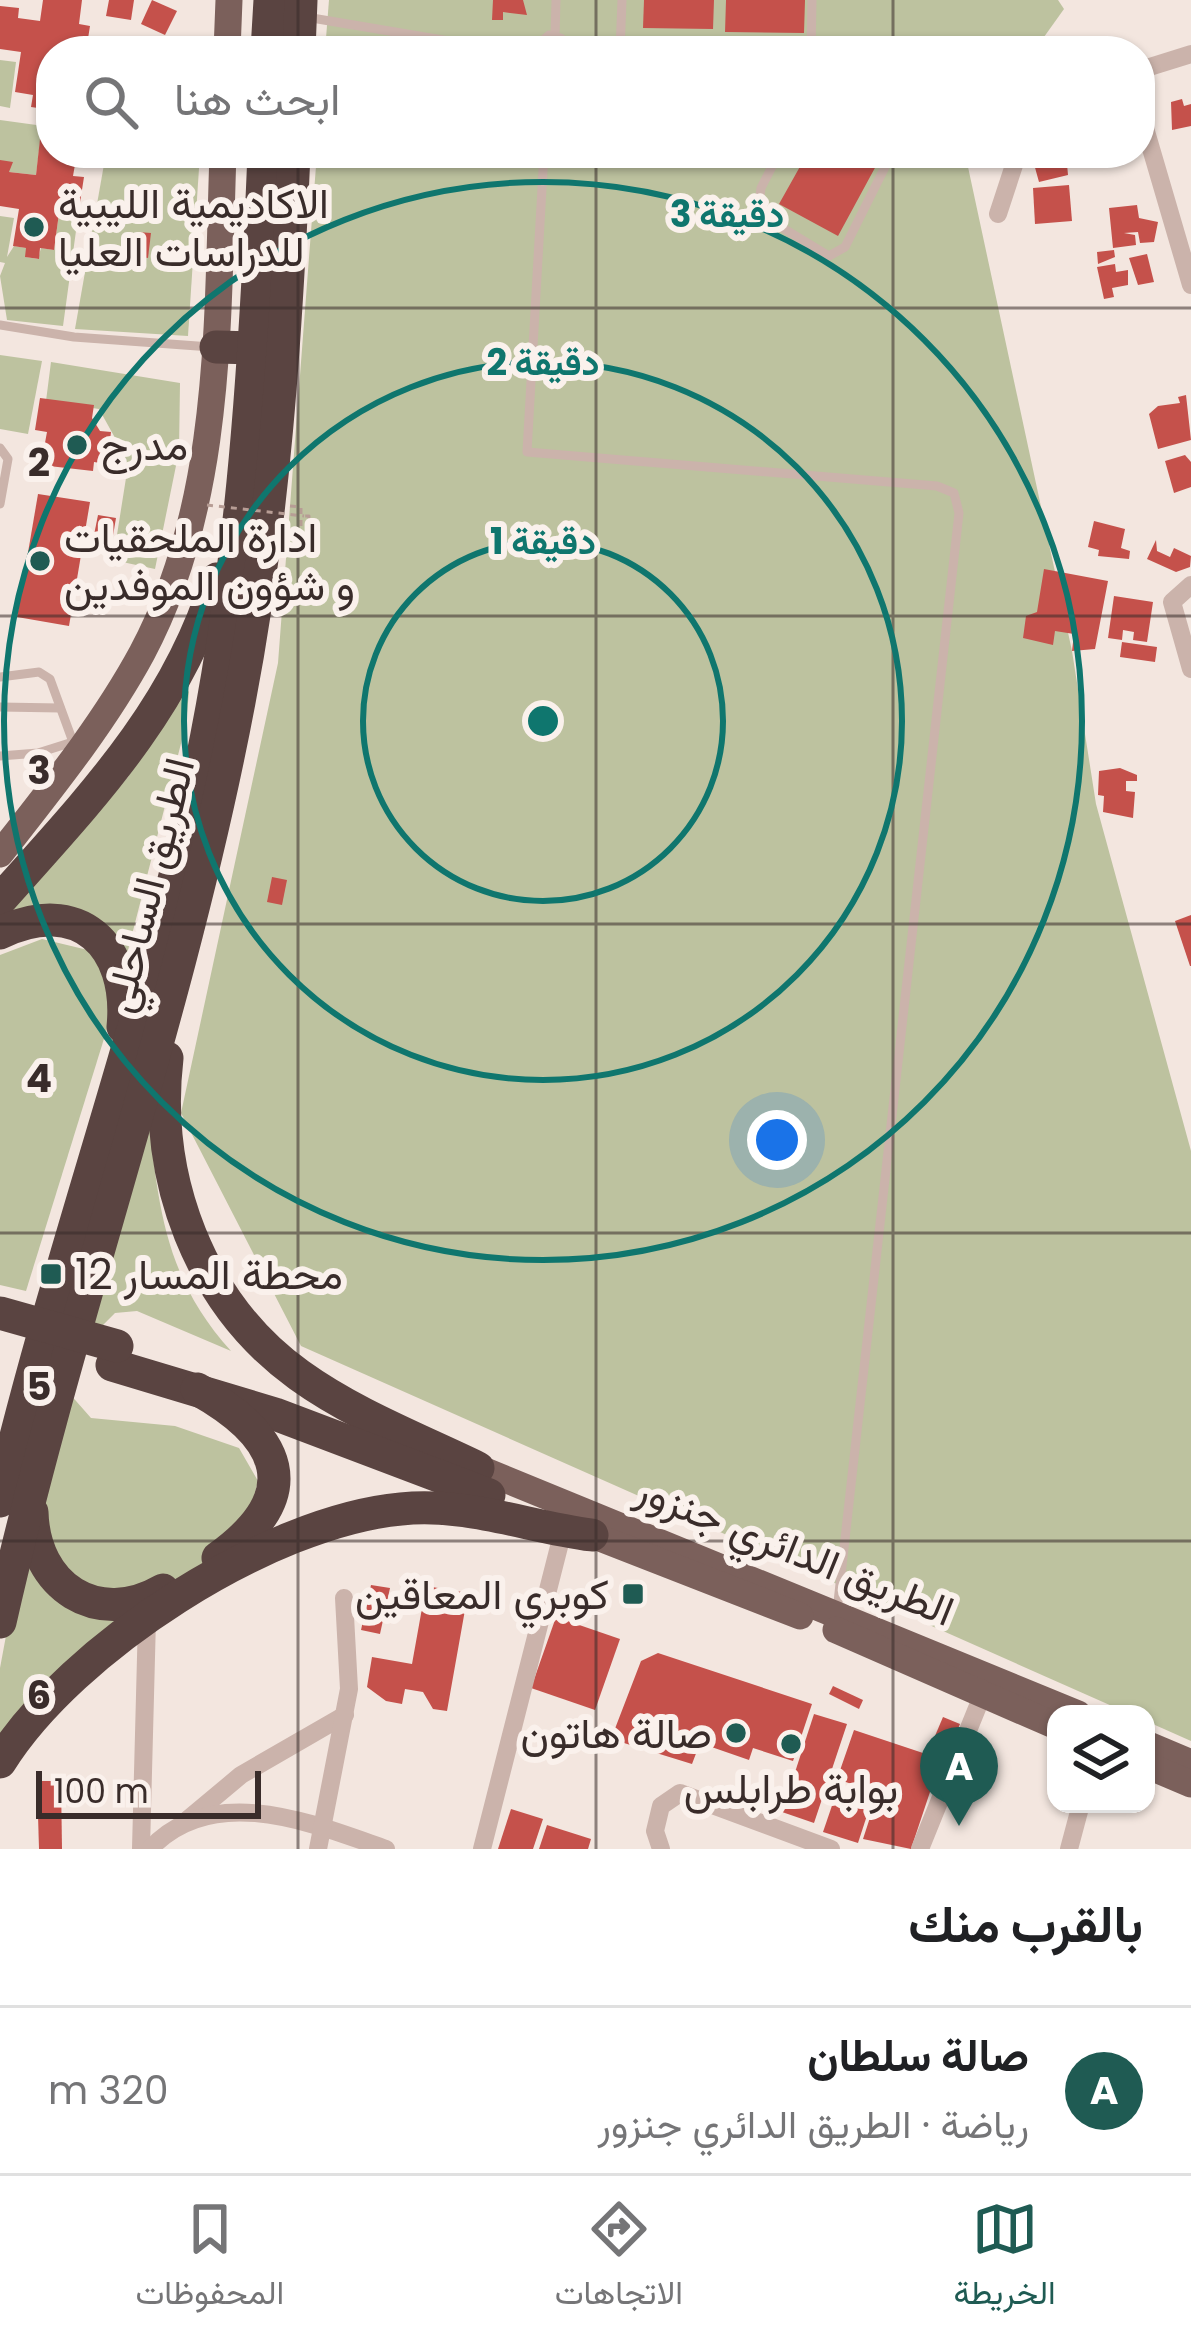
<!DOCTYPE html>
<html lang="ar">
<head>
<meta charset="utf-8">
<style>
  body { margin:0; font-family:Poppins,Vazirmatn,sans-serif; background:#f2f2f2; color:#202124; direction:rtl }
  .controls { position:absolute; right:36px; bottom:36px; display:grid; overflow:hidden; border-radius:24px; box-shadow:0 3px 9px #0004 }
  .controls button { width:108px; height:108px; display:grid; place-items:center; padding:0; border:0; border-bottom:3px solid #e0e0e0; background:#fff; color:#202124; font:60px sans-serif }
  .scale { position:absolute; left:36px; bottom:30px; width:225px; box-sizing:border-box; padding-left:12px; border:6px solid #392c2a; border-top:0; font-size:33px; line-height:42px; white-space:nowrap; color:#392c2a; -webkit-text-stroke:9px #faf1ec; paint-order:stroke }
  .you { position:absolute; left:777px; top:1140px; width:42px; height:42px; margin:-30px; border:9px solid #fff; border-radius:50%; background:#1a73e8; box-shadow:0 0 0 18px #1a73e833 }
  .badge { display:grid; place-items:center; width:78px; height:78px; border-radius:50%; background:#1f5b53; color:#fff; font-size:39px; font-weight:700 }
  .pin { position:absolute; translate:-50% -99px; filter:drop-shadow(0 3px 6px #0008) }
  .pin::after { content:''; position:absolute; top:63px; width:42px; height:36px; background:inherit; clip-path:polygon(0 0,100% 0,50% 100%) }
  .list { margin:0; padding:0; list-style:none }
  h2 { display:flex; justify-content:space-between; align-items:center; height:156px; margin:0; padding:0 48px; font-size:51px }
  h2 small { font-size:39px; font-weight:400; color:#757577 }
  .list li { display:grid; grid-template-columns:78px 1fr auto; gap:36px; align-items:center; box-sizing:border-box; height:168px; padding:0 48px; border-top:3px solid #e0e0e0 }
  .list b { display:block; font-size:45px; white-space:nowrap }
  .list p { margin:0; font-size:39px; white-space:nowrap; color:#757577 }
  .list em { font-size:39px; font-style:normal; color:#757577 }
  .icon { flex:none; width:66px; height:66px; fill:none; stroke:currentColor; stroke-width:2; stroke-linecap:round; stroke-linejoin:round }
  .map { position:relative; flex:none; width:1191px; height:1849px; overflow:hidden; direction:ltr }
  .search { position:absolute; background:#fff; box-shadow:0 3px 9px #0004; left:36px; right:36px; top:36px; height:132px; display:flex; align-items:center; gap:30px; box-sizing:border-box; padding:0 42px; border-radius:48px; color:#757577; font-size:45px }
  .sheet { height:324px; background:#fff }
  nav { display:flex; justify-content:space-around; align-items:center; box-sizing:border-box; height:168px; border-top:3px solid #e0e0e0; background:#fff; font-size:33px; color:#757577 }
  nav a { display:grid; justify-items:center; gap:6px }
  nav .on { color:#1f5b53 }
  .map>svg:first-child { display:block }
  .green { fill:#bdc29f }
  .building { fill:#c5514b }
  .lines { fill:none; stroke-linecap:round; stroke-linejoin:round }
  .path { stroke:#b79d95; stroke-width:3; stroke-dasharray:6 6; stroke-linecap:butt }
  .lane { stroke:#cbb3ab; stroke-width:9 }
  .street { stroke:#cbb3ab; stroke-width:18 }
  .primary { stroke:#7b605b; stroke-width:27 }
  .highway { stroke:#5a4441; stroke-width:33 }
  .path-bridge { stroke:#b79d95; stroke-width:3; stroke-dasharray:6 6; stroke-linecap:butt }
  .highway-bridge { stroke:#5a4441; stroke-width:33 }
  .grid { fill:none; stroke:#392c2a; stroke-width:3; stroke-opacity:0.55 }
  .ring { fill:none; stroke:#0f766e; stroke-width:6 }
  .poi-dot { fill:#1f5b53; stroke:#faf1ec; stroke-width:4.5 }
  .labels { text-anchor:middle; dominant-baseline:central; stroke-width:12; stroke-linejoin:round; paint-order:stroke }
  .poi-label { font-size:42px; fill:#392c2a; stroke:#faf1ec; text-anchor:start }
  .street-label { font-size:42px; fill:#392c2a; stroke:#faf1ec }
  .grid-label { font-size:39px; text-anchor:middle; font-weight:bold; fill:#392c2a; stroke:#faf1ec; stroke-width:12; stroke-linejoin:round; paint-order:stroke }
  .centre { fill:#0f766e; stroke:#faf1ec; stroke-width:6 }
  .ring-label { font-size:36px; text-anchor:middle; font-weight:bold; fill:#0f766e; stroke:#faf1ec; stroke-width:12; stroke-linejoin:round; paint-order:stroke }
</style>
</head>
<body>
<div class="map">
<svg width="1191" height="1849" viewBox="0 0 1191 1849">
  <rect width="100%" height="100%" fill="#f3e6df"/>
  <g class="green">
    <path d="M329,0H1058L1064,9L1034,51H325Z"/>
    <path d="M0,60L16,62L10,108L0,106Z"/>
    <path d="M0,120L51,127V141L40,142L36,175L9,172L10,162H0Z"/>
    <path d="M106,153H200L188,336L75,329Z"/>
    <path d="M317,153H965L1072,651L1096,804L1191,1151V1741L1146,1721V1714H1130L301,1346L181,1113L278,663Z"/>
    <path d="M60,206L79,209L63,326L7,320L0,276L5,263L0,262V216L14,218L7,257L14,246L26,248V257L38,259L41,248L54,250Z"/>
    <path d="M0,355L42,361L28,434L0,429Z"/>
    <path d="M51,362L180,383L179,451L155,569L113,560L126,478L114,473V436L99,409L46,401Z"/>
    <path d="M184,685L189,692L186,724L125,962L104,931L0,915L128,777Z"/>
    <path d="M42,939L92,951L103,964L111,1016L26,1291L0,1285V955Z"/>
    <path d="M147,1103C158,1200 162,1275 231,1351L137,1311L115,1313L102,1326H88Z"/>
    <path d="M69,1393L91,1418L175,1426L239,1448L258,1481L243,1540L148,1599L109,1601L36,1544Z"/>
    <path d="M22,1550C51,1615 64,1606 130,1613L0,1746V1668Z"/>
  </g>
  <g class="building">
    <path d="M43,0H82L79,24L90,26L86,51H51V95L45,109L31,107L33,95L15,92L21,52L0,49V6L19,8L18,18L40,21Z"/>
    <path d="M109,0H134L131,20L106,16Z"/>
    <path d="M152,0L177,11L165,35L141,24Z"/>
    <path d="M493,0H523L527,15L503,12V20H492Z"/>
    <path d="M644,0H714L713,29L643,28Z"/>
    <path d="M726,0H805L804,33L725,32Z"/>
    <path d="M1182,99L1184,106L1191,104V126L1172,130L1171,102Z"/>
    <path d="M40,139L51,141V153H77L73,176L84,177L79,209L60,206L54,250L40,248L39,259L25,257L26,248L13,246L19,209L0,206V160L13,162L9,172L36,175Z"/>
    <path d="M795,153H883L838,236L779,204L802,163L792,157Z"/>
    <path d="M1043,153H1066L1068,175L1039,182L1034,164L1042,162Z"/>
    <path d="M1069,185L1072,221L1035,224L1033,188Z"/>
    <path d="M1137,205L1139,218L1158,222L1154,242L1140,243L1138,232L1124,233L1135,235L1136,245L1113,248L1109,208Z"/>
    <path d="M137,232L151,233L148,258L134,256Z"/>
    <path d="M1114,250L1115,257L1098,264L1097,252Z"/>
    <path d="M1147,254L1154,282L1138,285L1129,258Z"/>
    <path d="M1115,264L1116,272L1128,270V285L1112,288L1114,297L1104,299L1097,267Z"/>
    <path d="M1186,395L1191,440L1158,449L1149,414L1158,406L1180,403L1178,397Z"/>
    <path d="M40,398L94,405L92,418L100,431L111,432L107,464L94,462L93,471L49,466L42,459L47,432L35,430Z"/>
    <path d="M1185,455L1191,462V487L1174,493L1165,461Z"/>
    <path d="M38,494L90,502L69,626L17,617Z"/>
    <path d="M98,515L116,518L110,553L91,550Z"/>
    <path d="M1094,521L1125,529L1121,548L1130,551L1129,559L1098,556L1099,550L1088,547Z"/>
    <path d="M1156,540L1157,551L1170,557L1174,548L1191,556L1190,567L1176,572L1147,559Z"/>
    <path d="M1044,569L1108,581L1095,649L1072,651L1074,634L1055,631L1053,645L1023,638L1026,616L1037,612Z"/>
    <path d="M1114,596L1153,602L1147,642L1133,640L1134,632L1123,630L1122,640L1108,638Z"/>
    <path d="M1122,642L1157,647L1155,662L1120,657Z"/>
    <path d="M1120,768L1137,775V781H1126V791L1135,792L1133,818L1103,812L1104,796L1098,795L1099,771Z"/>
    <path d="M272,877L287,880L282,905L267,902Z"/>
    <path d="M1191,915V966H1190L1175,921Z"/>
    <path d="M371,1585L390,1588L380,1634L361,1630Z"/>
    <path d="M426,1586L468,1593L447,1711L433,1709L423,1692L405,1689L402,1704L386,1701L367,1687L372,1657L412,1664Z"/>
    <path d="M556,1617L620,1639L595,1710L531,1688Z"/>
    <path d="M658,1653L812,1704L793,1761L753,1748L749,1760L700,1743L692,1764L611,1739L641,1661Z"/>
    <path d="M833,1686L863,1700L859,1709L829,1694Z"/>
    <path d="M814,1714L847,1724L814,1823L782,1812Z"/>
    <path d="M943,1717L960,1724L949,1750L932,1743Z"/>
    <path d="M854,1730L941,1759L911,1849L863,1839L878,1793L837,1779Z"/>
    <path d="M37,1781H61L62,1849H39Z"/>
    <path d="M838,1788L872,1800L858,1843L823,1832Z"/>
    <path d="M511,1809L543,1819L533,1849H498Z"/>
    <path d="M547,1825L591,1839L588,1849H539Z"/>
  </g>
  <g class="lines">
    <path class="path" d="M290,506L301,507V527L308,528L309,516H304"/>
    <g class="lane">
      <path d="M306,17L508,51"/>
      <path d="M555,36L556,0"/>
      <path d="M531,51L549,35L561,38L570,51"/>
      <path d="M620,51L622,0"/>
      <path d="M811,51L812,0"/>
      <path d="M544,153L527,452L937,486L954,493L959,513L837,1611"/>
      <path d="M779,153L761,188L758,213L829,256L845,247L892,153"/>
      <path d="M0,325L74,337L211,347"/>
      <path d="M0,448L8,459L0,504"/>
      <path d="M0,677L39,672L50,679L73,742"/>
      <path d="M0,707L60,708"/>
      <path d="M0,756L38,753L76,741"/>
    </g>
    <g class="street">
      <path d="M1140,70L1191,54"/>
      <path d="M1140,111L1191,285"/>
      <path d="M998,214L1018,153"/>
      <path d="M1191,585L1172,602L1191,669"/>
      <path d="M186,1821L241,1775L345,1715"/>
      <path d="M141,1849L147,1619"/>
      <path d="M150,1849C213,1781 314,1824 386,1849"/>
      <path d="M318,1849L349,1689L344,1598"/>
      <path d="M482,1849L563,1531"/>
      <path d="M661,1849L655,1831L661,1806L680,1793L831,1849"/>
      <path d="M920,1849L982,1696"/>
      <path d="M1069,1849L1081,1804"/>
    </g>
    <g class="primary">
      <path d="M227,51L229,0"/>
      <path d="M0,854C50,790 103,725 142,653C223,501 217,320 223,153"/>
      <path d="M478,1468L1078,1714"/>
      <path d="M592,1535L800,1616"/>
      <path d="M836,1630L1056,1726"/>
      <path d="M1146,1744L1191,1763"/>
      <path d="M1146,1765L1191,1784"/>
    </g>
    <g class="highway">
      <path d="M267,51L270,0"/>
      <path d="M299,51L301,0"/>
      <path d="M216,347L256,348"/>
      <path d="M0,900C89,800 177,710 217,579"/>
      <path d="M0,933C78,895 131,945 123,1027"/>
      <path d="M167,1058C153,1177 199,1303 299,1375C353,1414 418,1439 478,1468"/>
      <path d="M112,1365L275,1414L489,1495"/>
      <path d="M197,1389C281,1436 308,1493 218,1558"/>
      <path d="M0,1501C55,1268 137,1043 191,810C241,594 255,374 264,153"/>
      <path d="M32,1512C34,1587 97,1628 163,1590"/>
      <path d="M0,1622C70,1313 180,1013 239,702C274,520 286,338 294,153"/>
      <path d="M0,1762C71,1648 268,1521 401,1509C467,1502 528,1527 592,1535"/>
    </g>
    <path class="path-bridge" d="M207,505L304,516"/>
    <path class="highway-bridge" d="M0,1313L117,1346"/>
  </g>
  <path class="grid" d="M298,0V51M596,0V51M893,0V51M298,153V1849M596,153V1849M893,153V1849M0,308H1191M0,616H1191M0,924H1191M0,1233H1191M0,1541H1191"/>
  <g class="ring">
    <circle cx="543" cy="721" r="180"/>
    <circle cx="543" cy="721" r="359"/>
    <circle cx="543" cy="721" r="539"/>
  </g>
  <g class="poi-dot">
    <circle cx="34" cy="227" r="12"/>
    <circle cx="77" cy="445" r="12"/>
    <circle cx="40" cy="561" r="12"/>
    <rect x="39" y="1262" width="24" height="24" rx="6"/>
    <rect x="621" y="1582" width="24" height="24" rx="6"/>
    <circle cx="736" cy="1733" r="12"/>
    <circle cx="791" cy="1744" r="12"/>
  </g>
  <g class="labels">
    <g class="poi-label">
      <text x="58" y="203">الاكاديمية الليبية<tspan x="58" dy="48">للدراسات العليا</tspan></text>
      <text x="101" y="445">مدرج</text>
      <text x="64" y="537">ادارة الملحقيات<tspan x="64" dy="48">و شؤون الموفدين</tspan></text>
      <text x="75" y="1274">محطة المسار 12</text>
      <text x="609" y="1594" text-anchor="end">كوبري المعاقين</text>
      <text x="712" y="1733" text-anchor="end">صالة هاتون</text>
      <text x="791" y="1788" text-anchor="middle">بوابة طرابلس</text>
    </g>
    <g class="street-label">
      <text transform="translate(149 885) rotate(-76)">الطريق الساحلي</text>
      <text transform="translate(795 1550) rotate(22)">الطريق الدائري جنزور</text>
    </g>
  </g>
  <g class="grid-label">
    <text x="39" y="476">2</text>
    <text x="39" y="784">3</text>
    <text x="39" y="1092">4</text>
    <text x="39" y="1400">5</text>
    <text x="39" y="1709">6</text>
  </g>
  <circle cx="543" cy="721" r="18" class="centre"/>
  <g class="ring-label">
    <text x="727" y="227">3 دقيقة</text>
    <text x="543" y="375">2 دقيقة</text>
    <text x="543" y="554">1 دقيقة</text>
  </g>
</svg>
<div class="controls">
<button><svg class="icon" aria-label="layers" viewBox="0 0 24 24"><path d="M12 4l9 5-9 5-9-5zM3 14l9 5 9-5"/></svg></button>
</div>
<div class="scale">100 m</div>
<div class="you"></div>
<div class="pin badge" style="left:959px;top:1826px">A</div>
<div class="search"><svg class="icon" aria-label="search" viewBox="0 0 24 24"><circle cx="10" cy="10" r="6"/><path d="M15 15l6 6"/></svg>ابحث هنا</div>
</div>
<section class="sheet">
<h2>بالقرب منك<small></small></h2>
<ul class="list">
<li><span class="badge">A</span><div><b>صالة سلطان</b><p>رياضة · الطريق الدائري جنزور</p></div><em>320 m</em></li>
</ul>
</section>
<nav>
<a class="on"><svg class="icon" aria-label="map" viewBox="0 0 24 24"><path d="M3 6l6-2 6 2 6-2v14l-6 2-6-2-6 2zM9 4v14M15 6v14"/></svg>الخريطة</a>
<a><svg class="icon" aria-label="directions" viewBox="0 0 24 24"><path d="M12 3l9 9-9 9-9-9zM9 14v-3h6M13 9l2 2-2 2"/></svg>الاتجاهات</a>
<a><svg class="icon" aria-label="saved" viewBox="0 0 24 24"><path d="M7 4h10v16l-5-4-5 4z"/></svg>المحفوظات</a>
</nav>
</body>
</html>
